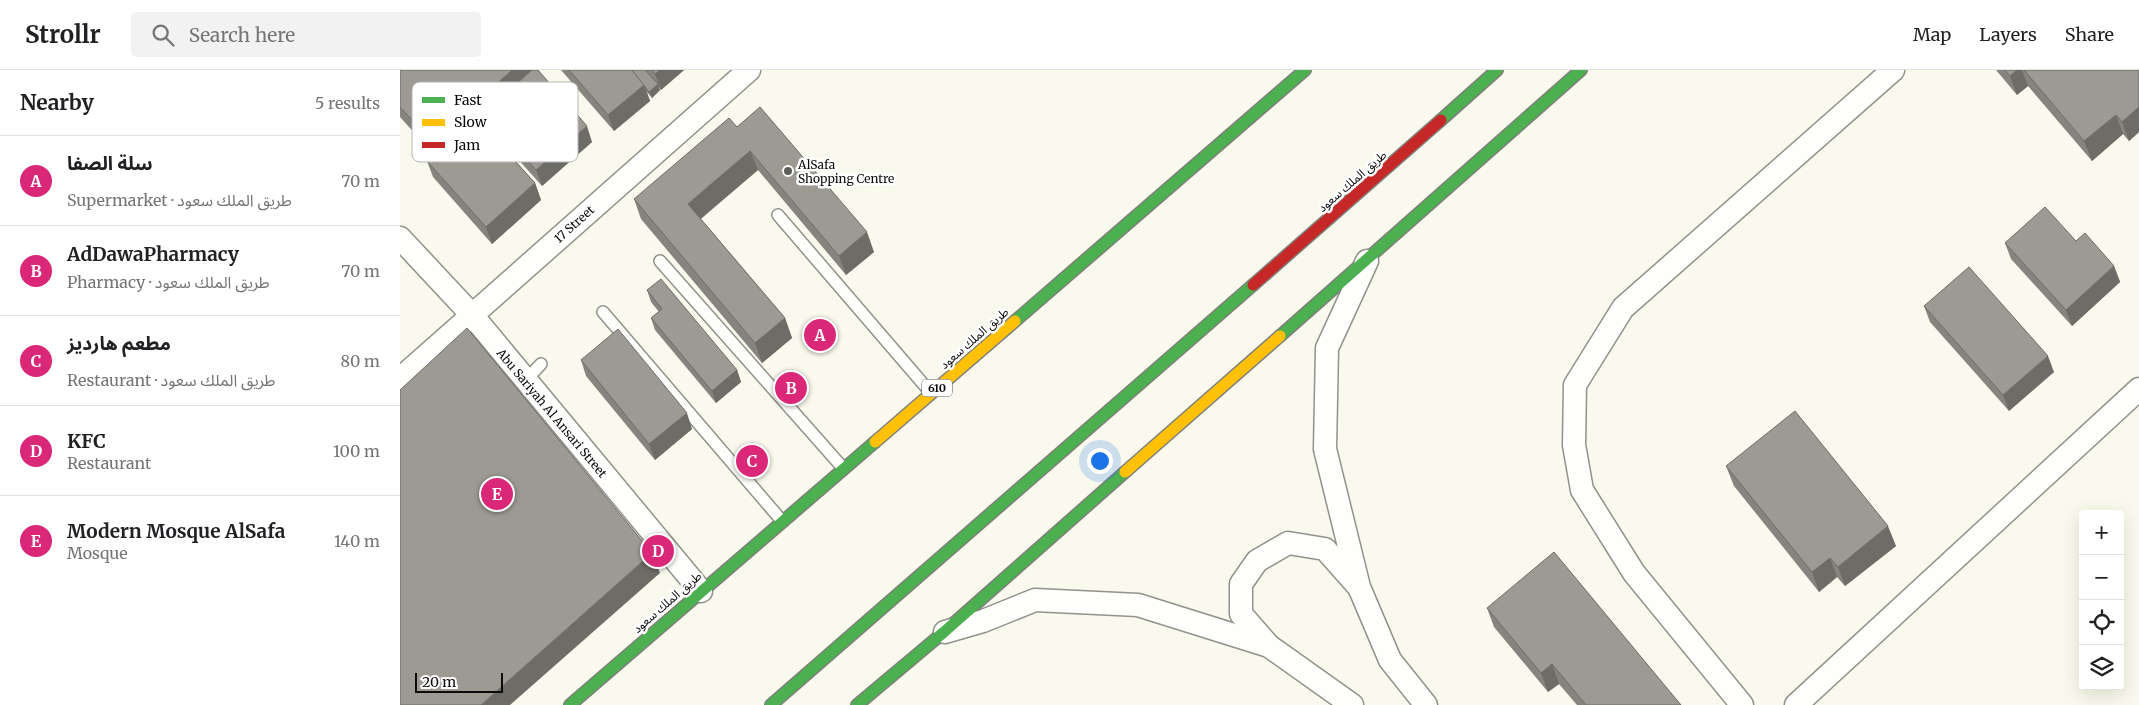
<!DOCTYPE html>
<html lang="en">
<head>
<meta charset="utf-8">
<style>
  body { margin:0; font-family:Merriweather,"Noto Sans Arabic",serif; background:#f2f2f2; color:#202124 }
  .controls { position:absolute; right:15px; bottom:15px; display:grid; overflow:hidden; border-radius:5px; box-shadow:0 5px 20px #0002 }
  .controls button { width:45px; height:45px; display:grid; place-items:center; padding:0; border:0; border-bottom:1px solid #e0e0e0; background:#fff; color:#202124; font:25px sans-serif }
  .scale { position:absolute; left:15px; bottom:12px; width:88px; box-sizing:border-box; padding-left:5px; border:2px solid #0a0a0a; border-top:0; font-size:14px; line-height:18px; white-space:nowrap; color:#0a0a0a; -webkit-text-stroke:4px #fff; paint-order:stroke }
  .you { position:absolute; left:699px; top:390px; width:18px; height:18px; margin:-12px; border:4px solid #fff; border-radius:50%; background:#1a73e8; box-shadow:0 0 0 8px #1a73e833 }
  .badge { display:grid; place-items:center; width:32px; height:32px; border-radius:50%; background:#db2777; color:#fff; font-size:16px; font-weight:700 }
  .pin { position:absolute; translate:-50% -50%; border:2px solid #fff; box-shadow:0 1px 5px #0006 }
  .list { margin:0; padding:0; list-style:none }
  h2 { display:flex; justify-content:space-between; align-items:center; height:65px; margin:0; padding:0 20px; font-size:21px }
  h2 small { font-size:16px; font-weight:400; color:#757577 }
  .list li { display:grid; grid-template-columns:32px 1fr auto; gap:15px; align-items:center; box-sizing:border-box; height:90px; padding:0 20px; border-top:1px solid #e0e0e0 }
  .list b { display:block; font-size:19px; white-space:nowrap }
  .list p { margin:0; font-size:16px; white-space:nowrap; color:#757577 }
  .list em { font-size:16px; font-style:normal; color:#757577 }
  .icon { flex:none; width:28px; height:28px; fill:none; stroke:currentColor; stroke-width:2; stroke-linecap:round; stroke-linejoin:round }
  .map { position:relative; flex:none; width:1739px; height:635px; overflow:hidden }
  header { display:flex; align-items:center; gap:30px; box-sizing:border-box; height:70px; padding:0 25px; background:#fff; border-bottom:1px solid #e0e0e0 }
  header strong { font-size:24px }
  nav { display:flex; gap:28px; margin-inline-start:auto; font-size:18px }
  .search { width:350px; height:45px; background:#f2f2f2; display:flex; align-items:center; gap:12px; box-sizing:border-box; padding:0 18px; border-radius:5px; color:#757577; font-size:19px }
  main { display:flex }
  aside { flex:1; background:#fff }
  .map>svg:first-child { display:block }
  .lines { fill:none; stroke-linecap:round; stroke-linejoin:round }
  .lane-casing { stroke:#92928c; stroke-width:14 }
  .street-casing { stroke:#92928c; stroke-width:25 }
  .fast-casing { stroke:#7f7f7a; stroke-width:14 }
  .slow-casing { stroke:#7f7f7a; stroke-width:14 }
  .jam-casing { stroke:#7f7f7a; stroke-width:14 }
  .lane { stroke:#fefefc; stroke-width:11 }
  .street { stroke:#fefefc; stroke-width:22 }
  .fast { stroke:#4caf50; stroke-width:11 }
  .slow { stroke:#ffc107; stroke-width:11 }
  .jam { stroke:#c62828; stroke-width:11 }
  .wall { fill:#86847e }
  .shaded-wall { fill:#6d6c67 }
  .building { fill:#9c9a93; stroke:#6d6c67 }
  .poi-dot { fill:#5e5e59; stroke:#fff; stroke-width:2 }
  .labels { text-anchor:middle; dominant-baseline:central; stroke-width:5; stroke-linejoin:round; paint-order:stroke }
  .shield { fill:#fff; stroke:#545454; stroke-width:1 }
  .shield-label { font-size:11px; font-weight:bold; fill:#0a0a0a }
  .poi-label { font-size:12px; fill:#0a0a0a; stroke:#fff; text-anchor:start }
  .street-label { font-size:12px; fill:#0a0a0a; stroke:#fff }
  .key { fill:#fff; stroke:#b6b6b6; stroke-width:1 }
  .key-label { font-size:14px; fill:#0a0a0a }
</style>
</head>
<body>
<header>
<strong>Strollr</strong>
<div class="search"><svg class="icon" aria-label="search" viewBox="0 0 24 24"><circle cx="10" cy="10" r="6"/><path d="M15 15l6 6"/></svg>Search here</div>
<nav><a>Map</a><a>Layers</a><a>Share</a></nav>
</header>
<main>
<aside>
<h2>Nearby<small>5 results</small></h2>
<ul class="list">
<li><span class="badge">A</span><div><b>سلة الصفا</b><p>Supermarket · طريق الملك سعود</p></div><em>70 m</em></li>
<li><span class="badge">B</span><div><b>AdDawaPharmacy</b><p>Pharmacy · طريق الملك سعود</p></div><em>70 m</em></li>
<li><span class="badge">C</span><div><b>مطعم هارديز</b><p>Restaurant · طريق الملك سعود</p></div><em>80 m</em></li>
<li><span class="badge">D</span><div><b>KFC</b><p>Restaurant</p></div><em>100 m</em></li>
<li><span class="badge">E</span><div><b>Modern Mosque AlSafa</b><p>Mosque</p></div><em>140 m</em></li>
</ul>
</aside>
<div class="map">
<svg width="1739" height="635" viewBox="0 0 1739 635">
  <rect width="100%" height="100%" fill="#f9f9ed"/>
  <g class="lines">
    <defs>
      <g id="lane">
        <path d="M378,145L531,323"/>
        <path d="M260,191L443,398"/>
        <path d="M203,242L382,451"/>
        <path d="M125,311L141,294"/>
      </g>
      <g id="street">
        <path d="M0,168L72,245L301,521"/>
        <path d="M967,191L927,278L925,379L959,517L990,590L1026,635"/>
        <path d="M0,309L349,0"/>
        <path d="M545,562L583,551L635,530L738,535L869,576L952,635"/>
        <path d="M869,576L841,544V514L857,491L888,473L925,479L957,515"/>
        <path d="M1342,635L1234,503L1182,420L1174,375L1175,315L1223,238L1493,0"/>
        <path d="M1396,635L1739,319"/>
      </g>
      <g id="fast">
        <path d="M1041,50L1097,0"/>
        <path d="M615,251L905,0"/>
        <path d="M880,266L1181,0"/>
        <path d="M170,635L475,372"/>
        <path d="M371,635L853,215"/>
        <path d="M457,635L544,562L725,402"/>
      </g>
      <g id="slow">
        <path d="M475,372L615,251"/>
        <path d="M725,402L880,266"/>
      </g>
      <path id="jam" d="M853,215L1041,50"/>
    </defs>
    <use href="#lane" class="lane-casing"/>
    <use href="#street" class="street-casing"/>
    <use href="#fast" class="fast-casing"/>
    <use href="#slow" class="slow-casing"/>
    <use href="#jam" class="jam-casing"/>
    <use href="#lane" class="lane"/>
    <use href="#street" class="street"/>
    <use href="#fast" class="fast"/>
    <use href="#slow" class="slow"/>
    <use href="#jam" class="jam"/>
  </g>
  <g class="wall">
    <path d="M0,0L192,72L142,116L90,58L85,45L79,51L135,113L141,130L92,174L33,107L27,91L34,85L0,47Z"/>
    <path d="M161,0H284L261,20L258,16L260,20L252,28L247,22L250,31L214,61Z"/>
    <path d="M1596,0H1739V62L1729,71L1723,64L1692,91L1628,16L1617,25Z"/>
    <path d="M337,57L474,182L446,205L358,100L301,149L385,248L392,268L362,293L241,149L234,129Z"/>
    <path d="M1676,171L1714,196L1720,212L1672,256L1611,189L1605,173Z"/>
    <path d="M247,220L337,300L341,312L316,333L255,260L251,248L259,242L251,232Z"/>
    <path d="M1524,236L1654,302L1609,341L1530,252Z"/>
    <path d="M181,290L292,359L255,390L186,306Z"/>
    <path d="M1326,396L1496,476L1445,516L1437,507L1419,522L1334,416Z"/>
    <path d="M1087,538L1281,635H1177L1159,614L1148,622L1094,557Z"/>
  </g>
  <g class="shaded-wall">
    <path d="M112,0H136L84,42L85,45L37,88L32,72Z"/>
    <path d="M260,0H284L261,20L255,4Z"/>
    <path d="M1617,0H1622L1628,16L1617,25L1610,6Z"/>
    <path d="M258,14L260,20L252,28L249,22Z"/>
    <path d="M244,15L250,31L214,61L208,45Z"/>
    <path d="M1739,37V62L1729,71L1722,52Z"/>
    <path d="M1716,45L1723,64L1692,91L1684,71Z"/>
    <path d="M187,56L192,72L142,116L136,100Z"/>
    <path d="M350,81L358,100L295,153L288,134Z"/>
    <path d="M135,113L141,130L92,174L86,157Z"/>
    <path d="M467,162L474,182L446,205L439,186Z"/>
    <path d="M1714,196L1720,212L1672,256L1666,240Z"/>
    <path d="M385,248L392,268L362,293L355,273Z"/>
    <path d="M1648,286L1654,302L1609,341L1603,325Z"/>
    <path d="M337,300L341,312L316,333L312,321Z"/>
    <path d="M287,343L292,359L255,390L249,374Z"/>
    <path d="M1488,456L1496,476L1445,516L1438,497Z"/>
    <path d="M252,483L260,503L110,635H81Z"/>
    <path d="M1430,488L1437,507L1419,522L1412,502Z"/>
    <path d="M1152,594L1159,614L1148,622L1141,603Z"/>
  </g>
  <g class="building">
    <path d="M0,0H112L32,72L0,37Z"/>
    <path d="M132,0H138L187,56L136,100L84,42Z"/>
    <path d="M169,0H232L244,15L208,45Z"/>
    <path d="M232,0H245L258,14L249,22Z"/>
    <path d="M252,0H260L255,4Z"/>
    <path d="M1605,0H1617L1610,6Z"/>
    <path d="M1624,0H1739V37L1722,52L1716,45L1684,71Z"/>
    <path d="M360,37L467,162L439,186L350,81L288,134L385,248L355,273L234,129L329,48L337,57Z"/>
    <path d="M76,48L135,113L86,157L27,91Z"/>
    <path d="M1645,137L1676,171L1685,163L1714,196L1666,240L1605,173Z"/>
    <path d="M1569,197L1648,286L1603,325L1524,236Z"/>
    <path d="M261,209L337,300L312,321L251,248L262,239L247,220Z"/>
    <path d="M67,258L252,483L81,635H0V320Z"/>
    <path d="M218,259L287,343L249,374L181,290Z"/>
    <path d="M1395,341L1488,456L1438,497L1430,488L1412,502L1326,396Z"/>
    <path d="M1154,482L1281,635H1186L1152,594L1141,603L1087,538Z"/>
  </g>
  <circle class="poi-dot" cx="388" cy="101" r="5"/>
  <g class="labels">
    <rect class="shield" x="522" y="309.5" width="30" height="17" rx="4"/>
    <g class="shield-label">
      <text x="537" y="318">610</text>
    </g>
    <g class="poi-label">
      <text x="398" y="94">AlSafa<tspan x="398" dy="14">Shopping Centre</tspan></text>
    </g>
    <g class="street-label">
      <text transform="translate(952 111) rotate(-41)">طريق الملك سعود</text>
      <text transform="translate(174 154) rotate(-42)">17 Street</text>
      <text transform="translate(574 268) rotate(-41)">طريق الملك سعود</text>
      <text transform="translate(152 343) rotate(50)">Abu Sariyah Al Ansari Street</text>
      <text transform="translate(267 532) rotate(-41)">طريق الملك سعود</text>
    </g>
  </g>
  <rect x="12" y="12" width="166" height="80" rx="8" class="key"/>
  <rect x="22" y="27" width="23" height="6" fill="#4caf50"/>
  <rect x="22" y="49" width="23" height="7" fill="#ffc107"/>
  <rect x="22" y="72" width="23" height="6" fill="#c62828"/>
  <g class="key-label">
    <text x="54" y="35">Fast</text>
    <text x="54" y="57">Slow</text>
    <text x="54" y="80">Jam</text>
  </g>
</svg>
<div class="controls">
<button>+</button>
<button>−</button>
<button><svg class="icon" aria-label="locate" viewBox="0 0 24 24"><circle cx="12" cy="12" r="6"/><path d="M12 2v4M12 18v4M2 12h4M18 12h4"/></svg></button>
<button><svg class="icon" aria-label="layers" viewBox="0 0 24 24"><path d="M12 4l9 5-9 5-9-5zM3 14l9 5 9-5"/></svg></button>
</div>
<div class="scale">20 m</div>
<div class="you"></div>
<div class="pin badge" style="left:420px;top:265px">A</div>
<div class="pin badge" style="left:391px;top:318px">B</div>
<div class="pin badge" style="left:352px;top:391px">C</div>
<div class="pin badge" style="left:258px;top:481px">D</div>
<div class="pin badge" style="left:97px;top:424px">E</div>
</div>
</main>
</body>
</html>
